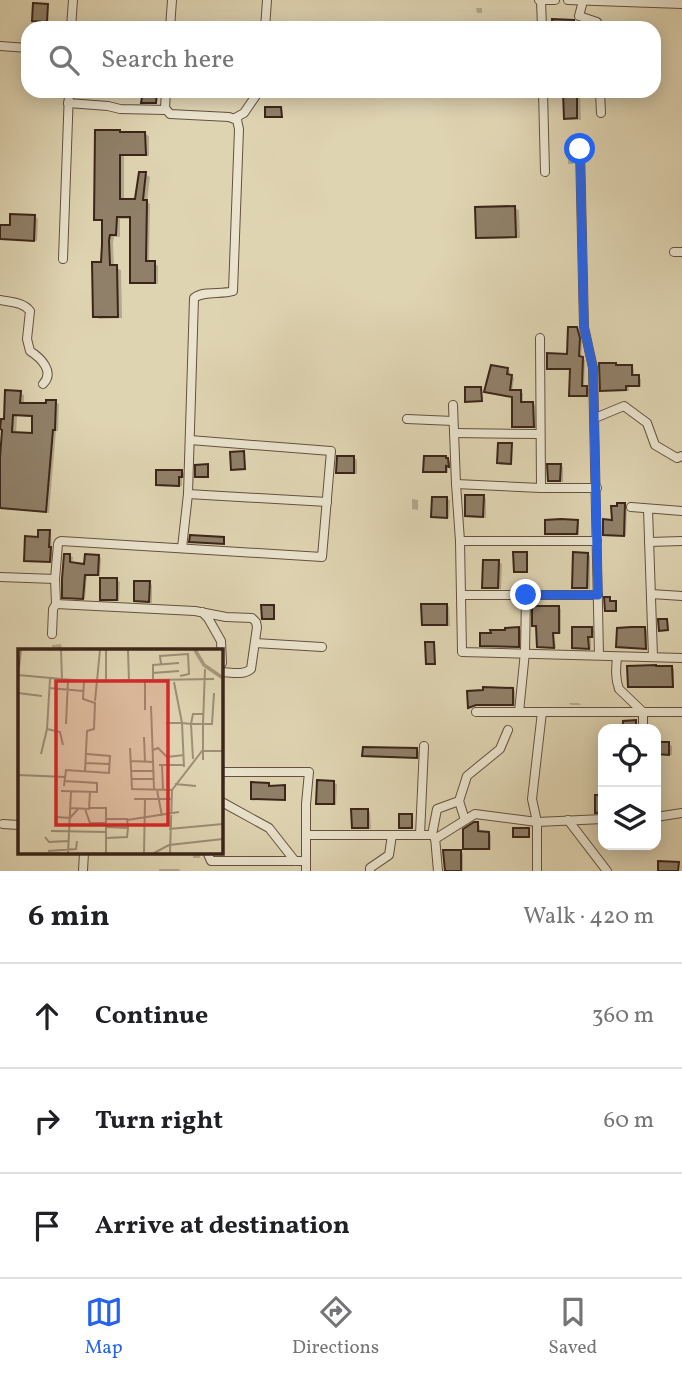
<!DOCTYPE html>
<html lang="en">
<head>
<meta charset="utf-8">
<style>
  body { margin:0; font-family:Vollkorn,serif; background:#f6f6f6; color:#202124 }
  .controls { position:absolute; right:21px; bottom:21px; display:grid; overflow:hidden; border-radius:14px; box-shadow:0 4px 18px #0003 }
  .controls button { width:63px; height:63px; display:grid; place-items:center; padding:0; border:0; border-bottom:2px solid #e0e0e0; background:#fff; color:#202124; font:35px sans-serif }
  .stop { position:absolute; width:21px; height:21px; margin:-16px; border:5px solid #2563eb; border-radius:50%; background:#fff }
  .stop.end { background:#2563eb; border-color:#fff; box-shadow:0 2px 7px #0008 }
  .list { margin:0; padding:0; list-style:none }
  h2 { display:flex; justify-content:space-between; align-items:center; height:91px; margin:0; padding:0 28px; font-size:30px }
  h2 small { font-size:23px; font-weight:400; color:#757577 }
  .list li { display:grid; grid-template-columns:46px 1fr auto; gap:21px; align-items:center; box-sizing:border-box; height:105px; padding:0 28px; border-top:2px solid #e0e0e0 }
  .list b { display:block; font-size:26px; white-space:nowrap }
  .list em { font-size:23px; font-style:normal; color:#757577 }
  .icon { flex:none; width:38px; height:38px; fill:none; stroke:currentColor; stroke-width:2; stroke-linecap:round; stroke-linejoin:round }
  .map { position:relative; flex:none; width:682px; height:871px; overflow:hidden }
  .search { position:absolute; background:#fff; box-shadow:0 4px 18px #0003; left:21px; right:21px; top:21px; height:77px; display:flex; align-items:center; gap:18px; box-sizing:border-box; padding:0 24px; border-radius:21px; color:#757577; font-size:26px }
  .sheet { height:406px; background:#fff }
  nav { display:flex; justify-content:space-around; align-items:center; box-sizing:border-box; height:98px; border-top:2px solid #e0e0e0; background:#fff; font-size:19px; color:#757577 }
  nav a { display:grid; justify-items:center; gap:4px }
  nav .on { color:#2563eb }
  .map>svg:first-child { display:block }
  .shadow { fill:#0003; fill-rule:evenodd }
  .building { fill:#908069; stroke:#3b2519; stroke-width:2; fill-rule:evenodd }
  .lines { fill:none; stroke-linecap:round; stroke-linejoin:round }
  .minor-casing { stroke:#64513f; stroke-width:10 }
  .minor { stroke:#eae3cd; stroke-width:8 }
  .route { stroke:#2563eb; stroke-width:9 }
  .inset-river { fill:none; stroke:#a7987e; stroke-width:3.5 }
  .inset-road { fill:none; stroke:#9d8e75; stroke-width:2 }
  .view { fill:#d62828; fill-opacity:0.15; stroke:#d62828; stroke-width:3.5 }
  .inset-edge { fill:none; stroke:#3b2519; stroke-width:3.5 }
</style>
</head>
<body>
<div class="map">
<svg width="682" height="871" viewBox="0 0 682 871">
  <rect width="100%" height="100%" fill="#dfd4b2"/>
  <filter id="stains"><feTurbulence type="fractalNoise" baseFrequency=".00286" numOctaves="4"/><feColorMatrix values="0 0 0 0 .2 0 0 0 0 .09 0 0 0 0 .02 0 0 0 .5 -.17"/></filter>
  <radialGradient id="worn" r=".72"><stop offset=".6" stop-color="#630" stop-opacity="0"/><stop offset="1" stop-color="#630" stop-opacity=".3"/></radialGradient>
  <g class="shadow">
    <path d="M476,8H482V13H477Z"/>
    <path d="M507,22L509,23V28H498V23Z"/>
    <path d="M565,91H580L581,120H570L565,118Z"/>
    <path d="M123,134H145L149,136V156H124V201H137L145,174L150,177L147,202L150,204L149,263H154L158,266V284H136L132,282V219H120V237H114L113,243L114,267L121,270L122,318L99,319L95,316L103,264V222L96,219Z"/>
    <path d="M568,155H572L573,164H568Z"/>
    <path d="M514,208L519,210L520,238L482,239L477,237Z"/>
    <path d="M35,217L38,219L37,241L0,239V227H11Z"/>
    <path d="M577,329L580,330L582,340L581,358L585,360L584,388L589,389V396H573L572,370L551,369L549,368L569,356Z"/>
    <path d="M616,364L620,367H631L634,369V377L641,379V387H629V391H605L602,390Z"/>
    <path d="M507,369L510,371L509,376L514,378L512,392L523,393V404L535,405L536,428L514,426V397L489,392Z"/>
    <path d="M20,393L24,395V404L48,405L55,402L59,404L58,431H56L49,513L0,508V478L6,421ZM17,416L34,417L33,435L16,434Z"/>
    <path d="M354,458L357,460V474L341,473L338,472Z"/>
    <path d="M446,458L451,462V467H448V473L428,472L425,471Z"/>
    <path d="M560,466L563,467V482H552L549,480Z"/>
    <path d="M182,472L185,473V478H182V486H161L158,484Z"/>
    <path d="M483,497L486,499V518L470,517L467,515Z"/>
    <path d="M412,499L418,500V510L412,509Z"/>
    <path d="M447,499L450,500L449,518H436L433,516Z"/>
    <path d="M624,505L627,506L626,536H607L605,534L614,521L619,507Z"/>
    <path d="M577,522L579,523V535H549L547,533Z"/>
    <path d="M49,532L51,533L52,562L29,561L40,539Z"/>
    <path d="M587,554L590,556V589H577L574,587Z"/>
    <path d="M70,556L73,557L72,564L86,567L98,556L101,558L100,576L87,575L85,599L64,597Z"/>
    <path d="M499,562L502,564L501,589H487L484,587Z"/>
    <path d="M117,580L120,582L119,601L105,600L102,599Z"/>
    <path d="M149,583L152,585V603L139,602L135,600Z"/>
    <path d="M446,605L449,607L450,626H427L424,624Z"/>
    <path d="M559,608L561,609V634L554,633L556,648H541L538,646Z"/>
    <path d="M518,629L521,630L520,647L482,645L492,634Z"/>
    <path d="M591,629L594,630V638H591V649H576L574,647Z"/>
    <path d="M645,629L647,630V649L618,646Z"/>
    <path d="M61,644L62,648L89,650H52V645Z"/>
    <path d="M672,668L674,669V687L630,686Z"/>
    <path d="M513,690L515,691V706H481Z"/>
    <path d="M569,703H579L581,705H571Z"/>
    <path d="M656,744H669L672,746V755H656Z"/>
    <path d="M220,747L224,749L223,767L220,768Z"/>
    <path d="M417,750L420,752V758L367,757L364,755Z"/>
    <path d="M318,782L334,783L337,784L336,805L321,804L318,803Z"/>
    <path d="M367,810L370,812L371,829H356L353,827Z"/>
    <path d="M477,824L480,826V833L491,835V850L468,849L465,848Z"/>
    <path d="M461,852L463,853V871H446Z"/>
    <rect x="193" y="854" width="7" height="4"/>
    <path d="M159,869H179L180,871H159Z"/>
  </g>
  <g class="building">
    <path d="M33,3L48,4L47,22L32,21Z"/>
    <path d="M552,19L574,20V28H552Z"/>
    <path d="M143,91H157L156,103H141Z"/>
    <path d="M563,91H577V118L564,119Z"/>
    <path d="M265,107H281L282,117H265Z"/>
    <path d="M95,130H120V132H145L146,155H120V199H135L139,172H146L143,200H147L146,261H155V283H130V217H117L116,235H110L109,240L110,265H117L118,317H93L92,262H101L102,244V220H94Z"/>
    <path d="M515,206L516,237L476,238L475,207Z"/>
    <path d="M10,214L35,215L34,241L0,239V225H10Z"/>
    <path d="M568,327H577L580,338L579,356L583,357L582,386H587V396H569L570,369H547V353L567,354Z"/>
    <path d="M599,363H616V365H632V375H639V386H626V390L600,391Z"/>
    <path d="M491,365L508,368L507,374L512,375L510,390H521V402H533L534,427H512V397L484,392Z"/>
    <path d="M465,387H481L482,401L465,402Z"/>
    <path d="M5,390L21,391L20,403H46V400H56L55,430H53L46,512L0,508V457L2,430L0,429L1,419H4ZM13,415L32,416V433L12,432Z"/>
    <path d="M498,443H512L511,464L497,463Z"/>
    <path d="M244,451L245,469L231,470L230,452Z"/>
    <path d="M337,456H354V473H336Z"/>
    <path d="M424,456H446V458H448L449,467L446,466V472H423Z"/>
    <path d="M208,464V477H195V465Z"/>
    <path d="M547,464H561L560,481H548Z"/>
    <path d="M156,470H182V477H179V486L156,485Z"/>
    <path d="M465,495H484L483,517L465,516Z"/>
    <path d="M432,497H447V518L431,517Z"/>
    <path d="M617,503H625L624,536L603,535V519L612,520L611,506H617Z"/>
    <path d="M561,519L578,520L577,534H545V520Z"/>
    <path d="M38,530H50L49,547H51L50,562L24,561L25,536L38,537Z"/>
    <path d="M190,535L224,537V544L189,542Z"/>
    <path d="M513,552H527V572H514Z"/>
    <path d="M573,552L588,553L587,588H572Z"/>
    <path d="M64,554H70V562L84,564L85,554L99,555L98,575H85L83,599L62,598V579Z"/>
    <path d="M483,560H499L498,588H482Z"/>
    <rect x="100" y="578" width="17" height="22"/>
    <path d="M134,581H150L149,602L134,601Z"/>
    <path d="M604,597H610V601H616V611H605Z"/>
    <path d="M421,604H447V625H422Z"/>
    <path d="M261,605H274V619H262Z"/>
    <path d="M532,606H559V633H553L554,648L537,647L536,626H532Z"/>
    <path d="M658,619H667L668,630L659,631Z"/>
    <path d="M519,627V647L480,646V633H491L490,630H505V628Z"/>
    <path d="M572,627H592V637H588L589,649L572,648Z"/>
    <path d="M631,627H645L646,649L616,647L617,628Z"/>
    <path d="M425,642H434L435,664H426Z"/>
    <path d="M656,665V666H672L673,687H628L627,666Z"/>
    <path d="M483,687L513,688V705H476L468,708L467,691L483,690Z"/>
    <path d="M636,720V729H623V721Z"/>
    <path d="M656,742H669V755L656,754Z"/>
    <path d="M363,747L417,748V758L362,756Z"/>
    <path d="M317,780L334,781V804H316Z"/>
    <path d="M251,782L269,783V786L285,785V800L251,799Z"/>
    <path d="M595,795H603V812L595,813Z"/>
    <path d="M351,809H368V828H352Z"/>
    <rect x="399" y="814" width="13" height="14"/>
    <path d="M474,822H478V831L489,832V849H463V829Z"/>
    <rect x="513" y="828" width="16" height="9"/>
    <path d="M443,850H461V871H445Z"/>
    <path d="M658,861L679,862L678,871H658Z"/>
  </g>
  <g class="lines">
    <defs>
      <g id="minor">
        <path d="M539,0H555"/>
        <path d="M541,0L542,28"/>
        <path d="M568,0L682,4"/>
        <path d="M583,1L579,16L597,22V28"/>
        <path d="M71,28L73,0"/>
        <path d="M170,28L172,0"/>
        <path d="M265,28L267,0"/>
        <path d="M0,46L28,48"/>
        <path d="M166,91L165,108L170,114L229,117L237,120L239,129L233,291C221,295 204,290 194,298L188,494L182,548"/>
        <path d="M543,91L545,172"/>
        <path d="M600,91L601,113"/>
        <path d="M68,103L108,106L120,109L166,110"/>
        <path d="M237,120L235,118L244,113L259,91"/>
        <path d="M580,149L584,327L593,368L599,655"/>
        <path d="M674,252H682"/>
        <path d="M63,259L69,91"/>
        <path d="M0,300C11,302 23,302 30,311L27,339L30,351C41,358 55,372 43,384"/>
        <path d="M540,338L541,488"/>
        <path d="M453,405L456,484L460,541L462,652L682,658"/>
        <path d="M595,418L624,406L647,423L655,445L677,458L682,456"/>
        <path d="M407,419L453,421"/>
        <path d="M454,433L540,434"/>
        <path d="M456,484L541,488H597"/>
        <path d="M188,494L327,502"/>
        <path d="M631,507L682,511"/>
        <path d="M648,509L653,657"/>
        <path d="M460,541H597"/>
        <path d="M649,542L682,541"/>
        <path d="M0,577L55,579"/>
        <path d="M651,594L682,596"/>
        <path d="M461,595H598"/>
        <path d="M56,604L195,611L226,617L252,618L256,622L257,627L251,669C243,676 230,672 220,672"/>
        <path d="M202,612L208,618L221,641L222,663L220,666"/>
        <path d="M52,634L53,609L56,604L55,579L58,544L59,542L61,541L322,557L331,451L190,440"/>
        <path d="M255,643L322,647"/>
        <path d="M617,657C616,668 615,678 619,689L643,712V729"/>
        <path d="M476,712H682"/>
        <path d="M519,712L525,652L526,595"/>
        <path d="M220,772H309L306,804V871"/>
        <path d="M220,801L269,828L295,861"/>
        <path d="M459,801L465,820"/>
        <path d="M656,817L682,813"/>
        <path d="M568,820L607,871"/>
        <path d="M3,824L19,825"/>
        <path d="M307,835H432L435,837L438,871"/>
        <path d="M420,835L424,746"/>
        <path d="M432,835L437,809L459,801L467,776L500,749L508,730"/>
        <path d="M435,839L475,814L537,822L603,819"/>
        <path d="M207,852L211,861H306"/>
        <path d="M83,871L84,852"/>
        <path d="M370,871V868L389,855L392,835"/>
        <path d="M537,871V822L532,799L542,712"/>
      </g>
    </defs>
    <use href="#minor" class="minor-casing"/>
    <use href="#minor" class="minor"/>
  </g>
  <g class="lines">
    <path class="route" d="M526,595H598L593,368L584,327L580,149"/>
  </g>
  <g transform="translate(18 649)">
    <rect width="205" height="205" fill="#dfd4b2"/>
    <path class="inset-river" d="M177,1L186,16L205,29"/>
    <path class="inset-road" d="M43,1L44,30M88,1V31M110,1L111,32M143,15L142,7L170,5L171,25L162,27M135,24V16L161,14M0,26L66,32L196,30M0,28L3,1M66,32L65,50L77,54L76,80L69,82L67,123M127,32V61M135,33V24L161,22M156,33L164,74L173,75L175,65H186M31,39L65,42M0,44L24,47M77,52L82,1M133,57L136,140M148,74H164L166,118M48,75L50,31M29,80L32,30M126,88L127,113M112,99L114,140L154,141M135,101L140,99L149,108L166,106M23,105L29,80L42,83L45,96M175,110L173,75H185L187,20M185,111V75H194L196,44M113,112L136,113M68,114L91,115M141,116H166M144,116L145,141M113,122H136M0,126L47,128M113,130H136M157,135L178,137M46,137L48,121L91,124L92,107L69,105M139,141L144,167M43,142L79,143V134L47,132M116,150H153M52,159L71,160L72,143M71,159H88V204M67,160L72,174H88M38,168L52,169L61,159M109,171L161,163M88,178L110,179M151,180L205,175M33,182L88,183M27,188L31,193L50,192M88,189L109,188L110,179L109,170H88M30,202L58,200L59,192M50,204L53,143M126,204L127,150M136,204L151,196L205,190M152,204L154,141L184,102H205"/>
    <path class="view" d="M38,32H150V176H38Z"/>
    <rect width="205" height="205" class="inset-edge"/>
  </g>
  <rect width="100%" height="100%" filter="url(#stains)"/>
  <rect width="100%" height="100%" fill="url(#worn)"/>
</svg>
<div class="controls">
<button><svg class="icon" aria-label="locate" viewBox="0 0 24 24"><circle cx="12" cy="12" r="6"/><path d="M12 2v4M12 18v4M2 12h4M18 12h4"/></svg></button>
<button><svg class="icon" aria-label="layers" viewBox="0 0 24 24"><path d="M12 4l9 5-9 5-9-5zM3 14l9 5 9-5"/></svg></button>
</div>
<div class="stop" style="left:580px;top:149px"></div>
<div class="stop end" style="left:526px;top:595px"></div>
<div class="search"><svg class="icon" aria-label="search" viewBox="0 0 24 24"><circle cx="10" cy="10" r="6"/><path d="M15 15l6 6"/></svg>Search here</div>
</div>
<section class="sheet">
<h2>6 min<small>Walk · 420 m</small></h2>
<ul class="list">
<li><svg class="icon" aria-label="ahead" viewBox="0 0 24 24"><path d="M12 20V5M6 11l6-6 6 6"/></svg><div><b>Continue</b></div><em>360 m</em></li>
<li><svg class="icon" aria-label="right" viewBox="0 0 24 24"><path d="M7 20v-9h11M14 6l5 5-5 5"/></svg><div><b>Turn right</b></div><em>60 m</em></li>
<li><svg class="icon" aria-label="arrive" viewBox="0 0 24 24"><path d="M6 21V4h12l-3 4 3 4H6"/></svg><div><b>Arrive at destination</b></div></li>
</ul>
</section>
<nav>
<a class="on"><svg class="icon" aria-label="map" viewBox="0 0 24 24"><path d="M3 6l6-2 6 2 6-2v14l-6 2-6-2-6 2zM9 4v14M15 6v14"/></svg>Map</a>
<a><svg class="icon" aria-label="directions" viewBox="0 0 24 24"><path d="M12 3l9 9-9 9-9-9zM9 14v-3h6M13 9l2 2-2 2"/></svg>Directions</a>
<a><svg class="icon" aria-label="saved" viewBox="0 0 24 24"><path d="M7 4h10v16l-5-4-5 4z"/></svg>Saved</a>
</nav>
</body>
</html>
